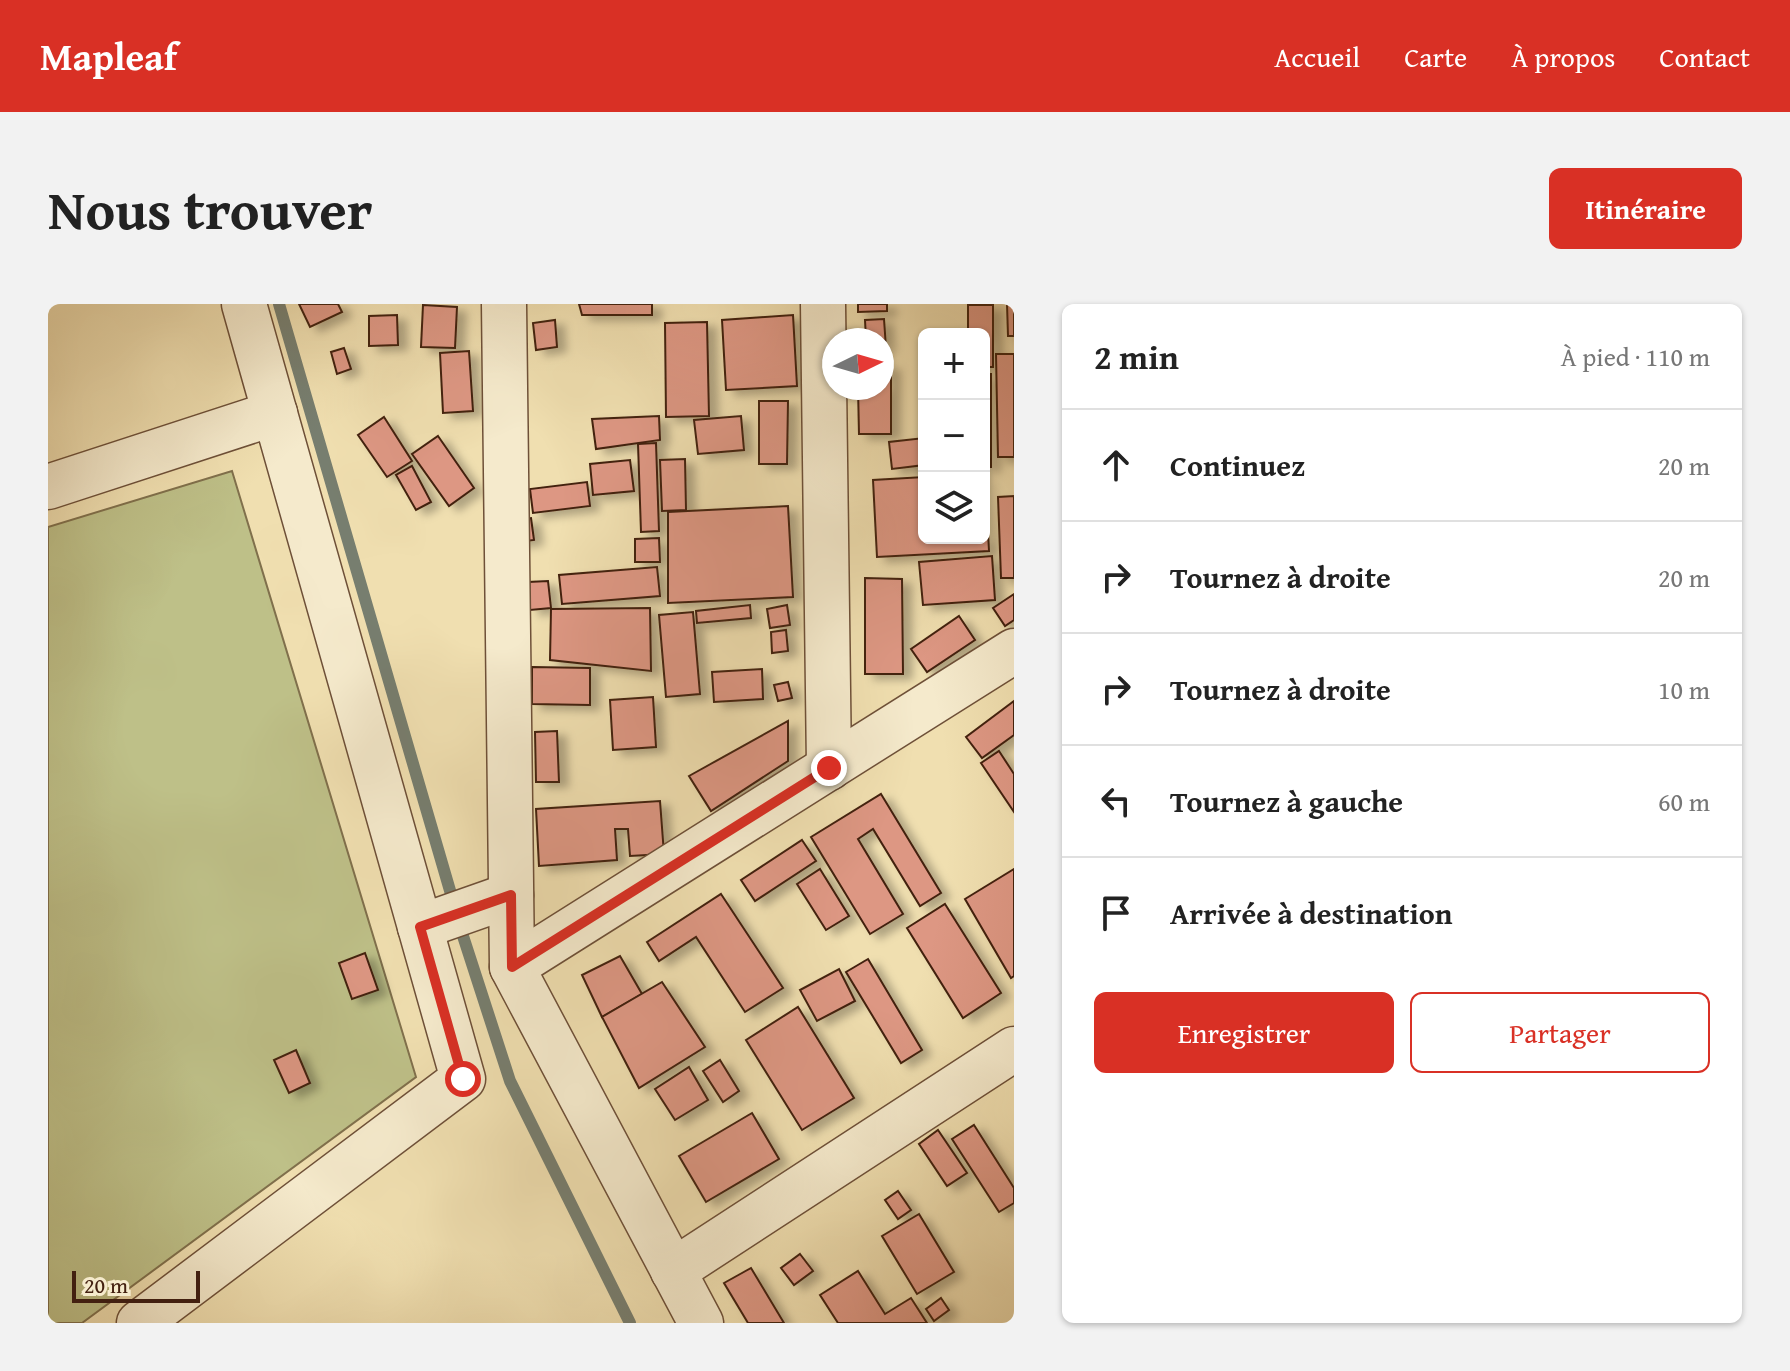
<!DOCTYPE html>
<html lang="fr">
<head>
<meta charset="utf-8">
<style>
  body { margin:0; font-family:"Gentium Book Plus",serif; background:#f2f2f2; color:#222 }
  .controls { position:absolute; right:24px; top:24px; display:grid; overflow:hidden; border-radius:12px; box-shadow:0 2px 6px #0004 }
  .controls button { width:72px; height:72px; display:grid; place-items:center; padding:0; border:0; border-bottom:2px solid #e0e0e0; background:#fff; color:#222; font:40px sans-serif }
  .compass { position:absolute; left:774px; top:24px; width:72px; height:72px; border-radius:50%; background:#fff; box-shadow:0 2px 6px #0004; rotate:85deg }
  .scale { position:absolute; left:24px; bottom:20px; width:128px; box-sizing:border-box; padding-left:8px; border:4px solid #432010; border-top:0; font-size:22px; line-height:28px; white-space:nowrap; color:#432010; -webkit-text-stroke:6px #f5eacc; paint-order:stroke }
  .stop { position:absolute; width:24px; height:24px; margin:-18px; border:6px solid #d93025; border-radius:50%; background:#fff }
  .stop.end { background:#d93025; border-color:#fff; box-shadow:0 2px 8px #0008 }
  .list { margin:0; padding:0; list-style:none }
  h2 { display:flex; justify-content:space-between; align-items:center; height:104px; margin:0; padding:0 32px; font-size:34px }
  h2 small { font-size:26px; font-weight:400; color:#767676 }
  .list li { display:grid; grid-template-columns:52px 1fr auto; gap:24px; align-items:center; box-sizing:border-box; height:112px; padding:0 32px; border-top:2px solid #e0e0e0 }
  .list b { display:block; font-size:30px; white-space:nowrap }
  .list em { font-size:26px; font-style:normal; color:#767676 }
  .actions { display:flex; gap:16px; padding:24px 32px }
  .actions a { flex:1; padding:18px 0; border:2px solid #d93025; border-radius:12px; text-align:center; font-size:28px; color:#d93025 }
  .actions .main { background:#d93025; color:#fff }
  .icon { flex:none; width:44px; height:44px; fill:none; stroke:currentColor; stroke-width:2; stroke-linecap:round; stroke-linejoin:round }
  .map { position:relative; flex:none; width:966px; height:1019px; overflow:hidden; border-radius:12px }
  header { display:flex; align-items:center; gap:48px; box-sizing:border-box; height:112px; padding:0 40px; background:#d93025; color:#fff }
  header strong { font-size:38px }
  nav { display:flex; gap:44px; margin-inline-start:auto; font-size:28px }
  .intro { display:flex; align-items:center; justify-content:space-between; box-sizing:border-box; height:192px; padding:0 48px }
  h1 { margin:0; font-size:56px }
  .button { padding:20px 36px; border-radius:12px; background:#d93025; color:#fff; font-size:28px; font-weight:700 }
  main { display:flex; gap:48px; padding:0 48px }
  aside { flex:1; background:#fff; border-radius:12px; box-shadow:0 2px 6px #0004 }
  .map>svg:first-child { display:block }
  .green { fill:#bec088; stroke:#80704c; stroke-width:2 }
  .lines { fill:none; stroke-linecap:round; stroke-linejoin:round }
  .stream { stroke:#777e6f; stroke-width:12 }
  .building { fill:#dd9783; stroke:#432010; stroke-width:2; filter:url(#shadow) }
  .minor-casing { stroke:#6e5038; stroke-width:47 }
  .minor { stroke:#f5eacc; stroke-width:44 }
  .route { stroke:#d93025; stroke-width:10 }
</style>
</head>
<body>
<header>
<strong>Mapleaf</strong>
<nav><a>Accueil</a><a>Carte</a><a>À propos</a><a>Contact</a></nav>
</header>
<div class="intro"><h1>Nous trouver</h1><a class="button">Itinéraire</a></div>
<main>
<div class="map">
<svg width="966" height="1019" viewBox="0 0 966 1019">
  <defs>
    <filter id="shadow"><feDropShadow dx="9" dy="5" stdDeviation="4" flood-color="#0004"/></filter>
  </defs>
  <rect width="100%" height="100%" fill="#f0dfb0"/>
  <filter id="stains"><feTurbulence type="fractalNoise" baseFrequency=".0025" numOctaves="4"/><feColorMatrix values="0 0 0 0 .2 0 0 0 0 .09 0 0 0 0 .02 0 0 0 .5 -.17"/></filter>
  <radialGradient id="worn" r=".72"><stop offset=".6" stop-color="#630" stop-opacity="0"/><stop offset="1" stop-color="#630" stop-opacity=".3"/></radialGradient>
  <path class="green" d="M184,167L368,773L34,1019H0V223Z"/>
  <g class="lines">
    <g class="stream">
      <path d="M231,0L403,590"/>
      <path d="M415,632L462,777L582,1019"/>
    </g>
  </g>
  <g class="building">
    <path d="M251,0H290L294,8L262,23Z"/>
    <path d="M531,0H604V11H534Z"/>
    <path d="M810,0H839V7L810,8Z"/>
    <path d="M959,0H966V32H960Z"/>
    <path d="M375,1L409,3L407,44L373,43Z"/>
    <path d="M920,1H945V63H936V30H920Z"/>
    <path d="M349,11L350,41L321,42V12Z"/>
    <path d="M745,11L749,82L678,86L674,16Z"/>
    <path d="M836,15L838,44H834V36H818L817,16Z"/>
    <path d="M507,16L509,43L488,46L485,19Z"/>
    <path d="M659,18L661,112L618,113L617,19Z"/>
    <path d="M296,44L303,65L289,70L283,48Z"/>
    <path d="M421,47L425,107L395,109L392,49Z"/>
    <path d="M948,50H966V153H950Z"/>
    <path d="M834,61H843V130H811L810,84H834Z"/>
    <rect x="936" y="70" width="7" height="93"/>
    <path d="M711,97H740L739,160H711Z"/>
    <path d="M611,112L612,136L548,145L544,115Z"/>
    <path d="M693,112L696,146L650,150L646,116Z"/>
    <path d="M336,113L364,157L339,173L310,131Z"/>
    <path d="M390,132L426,184L401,202L364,150Z"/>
    <path d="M876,134V161L844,165L841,138Z"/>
    <path d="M608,139L611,227L593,228L590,140Z"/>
    <path d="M637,155L638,206L614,207L612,156Z"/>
    <path d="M582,156L586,187L545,191L542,160Z"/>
    <path d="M364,162L383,198L368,206L348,171Z"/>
    <path d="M937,170L941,247L829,253L825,176L876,173V234H936Z"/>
    <path d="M539,178L542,202L485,209L482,185Z"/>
    <path d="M966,192V274H953L950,193Z"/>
    <path d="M740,202L745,293L620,299V208Z"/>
    <path d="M483,214L486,236L462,239L460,217Z"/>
    <path d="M611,234L612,258H587V235Z"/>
    <path d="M944,252L947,296L875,301L871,258Z"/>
    <path d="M609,263L612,292L514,300L511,271Z"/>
    <path d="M817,274L854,275L855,370H817Z"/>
    <path d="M500,277L503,304L482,306L480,278Z"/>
    <path d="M966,290V316L957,322L945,304Z"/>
    <path d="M702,301L703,314L649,319L648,307Z"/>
    <path d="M739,301L742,321L722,324L719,305Z"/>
    <path d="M602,304L603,367L502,356L503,305Z"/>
    <path d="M645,308L652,390L618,393L611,311Z"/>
    <path d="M911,312L927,336L879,368L863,345Z"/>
    <path d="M738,326L740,347L724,349L723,328Z"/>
    <path d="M484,363L542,364V401L484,400Z"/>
    <path d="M714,365L715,395L666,398L664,368Z"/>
    <path d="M740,378L744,394L730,397L726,381Z"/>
    <path d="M605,393L608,443L565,446L562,396Z"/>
    <path d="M966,397V431L934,454L918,433Z"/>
    <path d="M740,417V457L663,507L641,472Z"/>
    <path d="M509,427L511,478H488L487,428Z"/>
    <path d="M951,447L966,470V508L933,459Z"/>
    <path d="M833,490L893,589L872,602L825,525L810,535L855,610L822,630L763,533Z"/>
    <path d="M612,497L616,550L582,552L580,525H567L569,556L491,562L488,505Z"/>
    <path d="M754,536L768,557L707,597L693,576Z"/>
    <path d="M772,565L801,612L778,626L749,580Z"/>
    <path d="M966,565V672L963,674L917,595Z"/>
    <path d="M673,590L735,684L697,708L648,633L611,657L599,638Z"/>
    <path d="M897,600L953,689L915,714L859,624Z"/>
    <path d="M317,649L330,686L304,695L291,659Z"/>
    <path d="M572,652L594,690L554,713L534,671Z"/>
    <path d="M820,655L874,746L853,759L798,668Z"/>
    <path d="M791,665L807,697L769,717L752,686Z"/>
    <path d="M614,678L657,743L591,784L554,713Z"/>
    <path d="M750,703L806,794L754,826L698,736Z"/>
    <path d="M248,746L262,779L241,789L226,756Z"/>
    <path d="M672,756L691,787L675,798L655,767Z"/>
    <path d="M641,763L660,796L627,816L607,785Z"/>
    <path d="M704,809L731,855L658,898L631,852Z"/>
    <path d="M926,821L966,884V899L951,908L904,835Z"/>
    <path d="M890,826L919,869L899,882L871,840Z"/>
    <path d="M850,887L863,906L850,915L837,896Z"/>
    <path d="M871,910L906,968L869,990L834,932Z"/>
    <path d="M752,950L765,967L746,981L733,964Z"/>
    <path d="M703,964L736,1019H700L676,979Z"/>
    <path d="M810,967L837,1010L863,994L879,1019H790L772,991Z"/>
    <path d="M893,994L901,1006L886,1017L878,1005Z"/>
  </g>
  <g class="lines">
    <defs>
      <g id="minor">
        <path d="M456,0L464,663L653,1019"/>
        <path d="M775,0L781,464"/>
        <path d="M0,183L227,109"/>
        <path d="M372,623L463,591"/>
        <path d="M464,663L966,347"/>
        <path d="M625,967L966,745"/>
        <path d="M91,1019L415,775L196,0"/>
      </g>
    </defs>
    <use href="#minor" class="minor-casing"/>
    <use href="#minor" class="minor"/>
  </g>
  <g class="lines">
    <path class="route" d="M415,775L372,623L463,591L464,663L781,464"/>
  </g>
  <rect width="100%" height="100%" filter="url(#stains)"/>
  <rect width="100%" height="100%" fill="url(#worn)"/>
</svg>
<div class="controls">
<button>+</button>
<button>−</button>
<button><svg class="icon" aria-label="layers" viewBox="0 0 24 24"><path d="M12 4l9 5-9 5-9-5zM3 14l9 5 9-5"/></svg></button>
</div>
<svg class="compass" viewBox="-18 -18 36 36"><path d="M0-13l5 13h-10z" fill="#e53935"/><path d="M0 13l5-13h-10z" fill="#767676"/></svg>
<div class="scale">20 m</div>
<div class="stop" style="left:415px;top:775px"></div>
<div class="stop end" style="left:781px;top:464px"></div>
</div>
<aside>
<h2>2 min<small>À pied · 110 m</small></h2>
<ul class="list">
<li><svg class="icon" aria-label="ahead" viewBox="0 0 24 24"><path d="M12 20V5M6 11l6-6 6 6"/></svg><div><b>Continuez</b></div><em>20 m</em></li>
<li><svg class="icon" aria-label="right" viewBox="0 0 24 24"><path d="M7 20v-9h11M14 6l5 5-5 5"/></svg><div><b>Tournez à droite</b></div><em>20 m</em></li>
<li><svg class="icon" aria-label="right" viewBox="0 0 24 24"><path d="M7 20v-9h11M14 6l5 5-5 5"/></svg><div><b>Tournez à droite</b></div><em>10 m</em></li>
<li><svg class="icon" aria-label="left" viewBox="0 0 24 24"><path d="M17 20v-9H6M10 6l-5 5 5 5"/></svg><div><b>Tournez à gauche</b></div><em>60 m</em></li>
<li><svg class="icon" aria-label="arrive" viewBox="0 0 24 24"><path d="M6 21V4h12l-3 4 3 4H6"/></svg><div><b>Arrivée à destination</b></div></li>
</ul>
<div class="actions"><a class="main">Enregistrer</a><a>Partager</a></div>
</aside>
</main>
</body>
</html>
